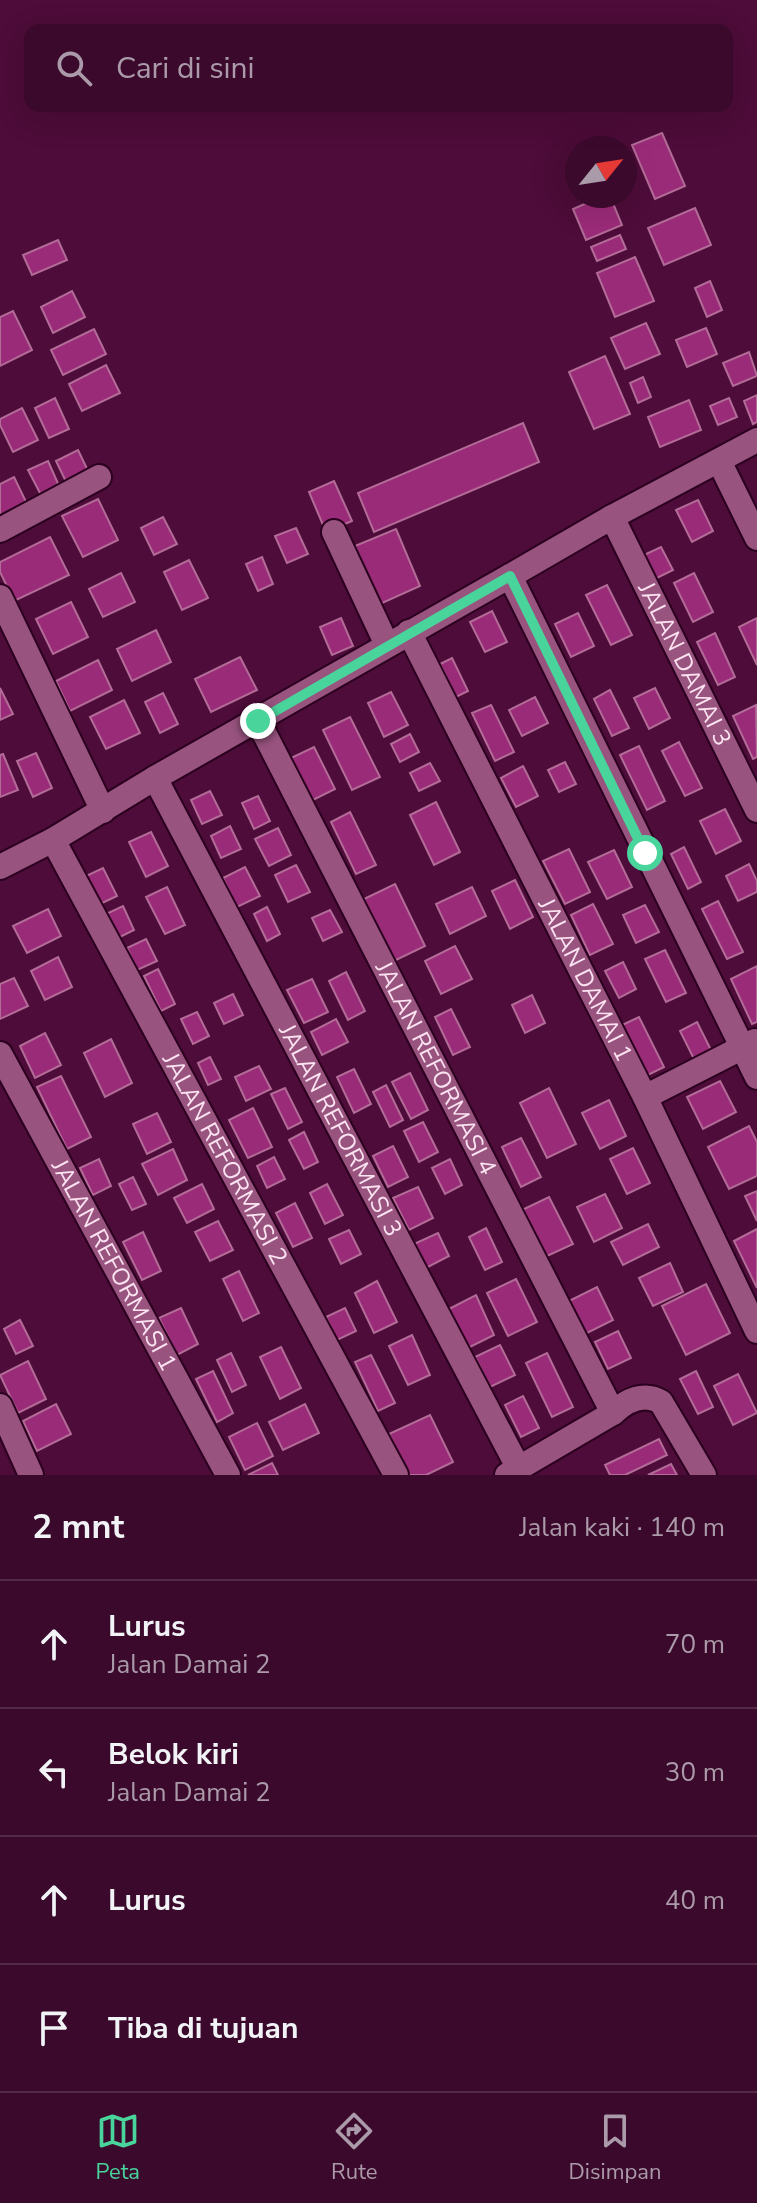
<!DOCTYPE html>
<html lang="id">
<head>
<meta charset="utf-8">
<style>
  body { margin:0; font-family:"Nunito Sans",sans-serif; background:#411233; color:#f1f3f6 }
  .compass { position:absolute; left:565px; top:136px; width:72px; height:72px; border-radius:50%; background:#3a092b; box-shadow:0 8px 32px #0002; rotate:60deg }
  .stop { position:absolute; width:24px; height:24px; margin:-18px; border:6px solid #49d49c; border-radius:50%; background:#fff }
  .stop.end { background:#49d49c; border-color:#fff; box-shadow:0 2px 8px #0008 }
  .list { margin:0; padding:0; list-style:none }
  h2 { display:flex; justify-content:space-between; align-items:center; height:104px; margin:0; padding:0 32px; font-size:34px }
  h2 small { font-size:26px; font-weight:400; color:#ab9aa9 }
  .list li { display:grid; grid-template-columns:52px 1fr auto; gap:24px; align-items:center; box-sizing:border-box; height:128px; padding:0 32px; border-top:2px solid #542a47 }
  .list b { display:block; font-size:30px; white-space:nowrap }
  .list p { margin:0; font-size:26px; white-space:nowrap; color:#ab9aa9 }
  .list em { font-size:26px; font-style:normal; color:#ab9aa9 }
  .icon { flex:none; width:44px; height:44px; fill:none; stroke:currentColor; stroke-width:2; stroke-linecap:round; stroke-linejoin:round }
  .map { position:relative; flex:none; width:757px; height:1475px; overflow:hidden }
  .search { position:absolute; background:#3a092b; box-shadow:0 8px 32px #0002; left:24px; right:24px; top:24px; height:88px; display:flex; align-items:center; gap:20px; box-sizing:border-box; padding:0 28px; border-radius:16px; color:#ab9aa9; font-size:30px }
  .sheet { height:616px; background:#3a092b }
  nav { display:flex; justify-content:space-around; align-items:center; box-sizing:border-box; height:112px; border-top:2px solid #542a47; background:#3a092b; font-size:22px; color:#ab9aa9 }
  nav a { display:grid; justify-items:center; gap:4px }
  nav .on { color:#49d49c }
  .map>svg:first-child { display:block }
  .building { fill:#9a2b78; stroke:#b36b97; stroke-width:2 }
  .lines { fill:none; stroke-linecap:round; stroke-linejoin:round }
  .minor-casing { stroke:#2b001e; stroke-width:28 }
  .minor { stroke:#98537f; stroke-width:24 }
  .route { stroke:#49d49c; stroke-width:10 }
  .labels { text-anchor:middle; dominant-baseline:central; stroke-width:6; stroke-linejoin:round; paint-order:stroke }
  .street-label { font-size:24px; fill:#fce3f1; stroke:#4d0c39 }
</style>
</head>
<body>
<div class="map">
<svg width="757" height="1475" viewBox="0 0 757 1475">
  <rect width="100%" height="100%" fill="#4d0c39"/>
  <g class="building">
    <path d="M662,133L685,186L655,199L632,145Z"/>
    <path d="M603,196H610L622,225L586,240L573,209Z"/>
    <path d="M695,208L711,245L664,265L648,228Z"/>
    <path d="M620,235L626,249L597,261L591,247Z"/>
    <path d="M58,240L67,260L32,275L23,255Z"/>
    <path d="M635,257L654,301L615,317L597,273Z"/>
    <path d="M710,281L722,310L707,317L695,288Z"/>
    <path d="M72,291L85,317L53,333L41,307Z"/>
    <path d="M13,311L32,350L0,366V317Z"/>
    <path d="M646,323L660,354L625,369L611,338Z"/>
    <path d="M706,328L717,354L687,367L676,340Z"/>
    <path d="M94,329L106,354L63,375L51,350Z"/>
    <path d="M749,352L757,376L733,386L723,363Z"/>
    <path d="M605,356L630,414L594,429L569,372Z"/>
    <path d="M106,365L120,393L82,411L69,384Z"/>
    <path d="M643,377L651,397L638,403L630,383Z"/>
    <path d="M757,395V422L753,424L744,401Z"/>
    <path d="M55,398L69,429L49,438L35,408Z"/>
    <path d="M729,398L737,417L718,425L710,406Z"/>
    <path d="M689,400L701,430L660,447L648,417Z"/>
    <path d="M22,408L38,440L13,452L0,425V419Z"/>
    <path d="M523,423L539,462L374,532L358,493Z"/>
    <path d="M78,450L92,479L70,490L56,461Z"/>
    <path d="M48,461L60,488L42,497L28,470Z"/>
    <path d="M14,477L29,508L0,522V484Z"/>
    <path d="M334,481L352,521L326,532L309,492Z"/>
    <path d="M98,499L118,540L83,557L62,516Z"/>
    <path d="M698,500L713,531L692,542L676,510Z"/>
    <path d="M163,517L177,544L154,555L141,528Z"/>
    <path d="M296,528L308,554L287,563L275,536Z"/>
    <path d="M396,529L420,586L380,604L355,546Z"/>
    <path d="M50,537L69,575L14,601L0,572V562Z"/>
    <path d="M661,547L673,570L655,579L644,555Z"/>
    <path d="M262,557L273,584L258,591L246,564Z"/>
    <path d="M189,560L208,598L182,610L164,572Z"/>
    <path d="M121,573L135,602L103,617L89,589Z"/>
    <path d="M694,573L713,612L693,622L674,583Z"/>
    <path d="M607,585L632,635L611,645L586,595Z"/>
    <path d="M71,602L88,637L53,654L36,619Z"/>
    <path d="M492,611L507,642L485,652L470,622Z"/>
    <path d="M578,613L594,646L571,657L555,624Z"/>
    <path d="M341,618L353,646L332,655L320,627Z"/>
    <path d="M757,618V665L739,627Z"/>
    <path d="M156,630L171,662L132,681L117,649Z"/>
    <path d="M715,633L735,677L718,685L697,642Z"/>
    <path d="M240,657L257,690L211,712L195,679Z"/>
    <path d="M452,658L468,691L456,697L440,664Z"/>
    <path d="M98,660L112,690L70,711L56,681Z"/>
    <path d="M0,688L13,714L0,720Z"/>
    <path d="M655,688L670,718L649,729L634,698Z"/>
    <path d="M610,690L629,728L612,736L594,699Z"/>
    <path d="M391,692L408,725L384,737L368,703Z"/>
    <path d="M163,693L178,724L160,733L145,702Z"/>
    <path d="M535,697L548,723L522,736L509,710Z"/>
    <path d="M124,700L140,733L106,749L90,717Z"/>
    <path d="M491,705L514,752L495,761L472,713Z"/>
    <path d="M756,705L757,757L753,759L733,716Z"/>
    <path d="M350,717L380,777L352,790L323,730Z"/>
    <path d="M410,734L419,752L400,762L391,744Z"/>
    <path d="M679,742L702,788L685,796L662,751Z"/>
    <path d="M639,746L665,801L647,810L620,755Z"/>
    <path d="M314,747L335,789L309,802L289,759Z"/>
    <path d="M36,753L52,788L33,797L17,761Z"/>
    <path d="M3,754L18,790L0,797V755Z"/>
    <path d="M565,762L576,784L559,792L548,770Z"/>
    <path d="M430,763L440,781L419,791L410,773Z"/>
    <path d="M523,766L538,796L516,807L501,778Z"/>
    <path d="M210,791L222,815L202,824L191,800Z"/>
    <path d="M258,796L270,821L254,829L242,803Z"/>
    <path d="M436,802L460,852L434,865L410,815Z"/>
    <path d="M725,809L741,841L716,854L700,821Z"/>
    <path d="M350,812L376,865L356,874L331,822Z"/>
    <path d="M230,826L241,849L221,858L211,836Z"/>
    <path d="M278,828L291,855L269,866L255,839Z"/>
    <path d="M151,832L168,866L146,877L129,842Z"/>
    <path d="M684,847L701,882L688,889L671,854Z"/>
    <path d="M569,849L590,892L565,904L543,861Z"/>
    <path d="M614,850L632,887L607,899L588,862Z"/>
    <path d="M749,864L757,881V892L738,901L726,876Z"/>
    <path d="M296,865L310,892L288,902L275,875Z"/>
    <path d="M245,867L260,896L237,907L223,878Z"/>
    <path d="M103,868L117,896L98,905L84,877Z"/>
    <path d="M515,880L533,917L510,929L492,891Z"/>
    <path d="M395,884L425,946L394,961L364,899Z"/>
    <path d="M167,887L185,925L165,934L146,897Z"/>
    <path d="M472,887L486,916L450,934L436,904Z"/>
    <path d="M718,901L743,952L727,959L702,909Z"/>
    <path d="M593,904L613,944L590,955L571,915Z"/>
    <path d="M645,905L659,932L636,943L623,915Z"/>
    <path d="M123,906L134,930L116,939L104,915Z"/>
    <path d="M267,907L280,934L267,941L254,914Z"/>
    <path d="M48,909L61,936L27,953L13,926Z"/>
    <path d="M330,910L342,932L323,941L312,918Z"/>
    <path d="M146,939L157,961L137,970L127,948Z"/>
    <path d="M455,946L472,979L441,994L425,961Z"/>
    <path d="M665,950L686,993L666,1002L645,959Z"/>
    <path d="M58,957L72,987L45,1000L31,971Z"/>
    <path d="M623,962L636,989L619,998L605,971Z"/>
    <path d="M757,966V1022L752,1024L731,979Z"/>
    <path d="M158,969L175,1004L161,1011L144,976Z"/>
    <path d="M346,972L365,1011L348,1020L329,981Z"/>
    <path d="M14,978L28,1006L0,1019V984Z"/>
    <path d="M312,979L328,1012L304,1023L287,990Z"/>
    <path d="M233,994L243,1015L224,1024L214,1003Z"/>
    <path d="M532,995L545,1023L525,1033L512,1005Z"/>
    <path d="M451,1009L470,1047L453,1055L435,1017Z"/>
    <path d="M197,1012L209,1036L193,1044L181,1019Z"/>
    <path d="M639,1017L664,1067L644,1077L620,1026Z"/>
    <path d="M336,1019L348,1042L322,1055L311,1032Z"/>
    <path d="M697,1022L711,1050L694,1059L680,1031Z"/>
    <path d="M45,1033L61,1065L35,1078L20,1046Z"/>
    <path d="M111,1039L132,1083L105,1097L84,1053Z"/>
    <path d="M210,1057L221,1079L208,1085L198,1063Z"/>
    <path d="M259,1066L271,1089L246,1101L235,1077Z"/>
    <path d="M354,1069L371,1104L354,1113L337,1077Z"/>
    <path d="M410,1073L428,1110L411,1119L392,1082Z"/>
    <path d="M61,1076L91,1137L67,1149L37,1087Z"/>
    <path d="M720,1081L736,1112L703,1129L687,1097Z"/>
    <path d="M386,1085L403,1120L390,1127L373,1092Z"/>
    <path d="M285,1088L302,1122L288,1129L271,1094Z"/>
    <path d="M549,1088L576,1144L547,1158L520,1103Z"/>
    <path d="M609,1100L626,1136L600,1149L582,1113Z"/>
    <path d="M253,1108L272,1147L248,1158L229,1120Z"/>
    <path d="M157,1113L171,1142L147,1154L133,1124Z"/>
    <path d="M423,1122L438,1152L419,1162L404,1131Z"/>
    <path d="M749,1126L757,1142V1176L729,1189L708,1147Z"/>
    <path d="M304,1132L318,1162L304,1169L289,1140Z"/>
    <path d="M521,1138L541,1177L521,1187L502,1147Z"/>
    <path d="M393,1146L408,1177L388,1187L373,1156Z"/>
    <path d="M633,1148L650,1183L627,1194L610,1159Z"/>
    <path d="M173,1149L187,1180L158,1195L142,1164Z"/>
    <path d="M274,1157L285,1179L267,1188L257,1166Z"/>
    <path d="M99,1159L111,1186L93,1195L80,1168Z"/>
    <path d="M450,1159L462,1185L445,1194L432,1168Z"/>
    <path d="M133,1177L146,1204L132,1210L119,1184Z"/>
    <path d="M202,1184L214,1209L187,1223L174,1198Z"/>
    <path d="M327,1184L343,1215L325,1224L310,1193Z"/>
    <path d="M418,1187L433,1218L409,1230L393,1198Z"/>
    <path d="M757,1191V1221L745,1196Z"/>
    <path d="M605,1194L622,1228L594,1242L577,1207Z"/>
    <path d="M549,1197L573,1244L545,1257L522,1210Z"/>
    <path d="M295,1203L312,1238L293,1247L276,1213Z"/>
    <path d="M218,1221L233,1250L210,1261L195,1232Z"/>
    <path d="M648,1224L659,1247L623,1265L611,1242Z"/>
    <path d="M486,1228L502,1262L485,1270L469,1237Z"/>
    <path d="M757,1229V1288L734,1241Z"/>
    <path d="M349,1230L361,1254L341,1264L329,1239Z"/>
    <path d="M143,1232L161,1271L142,1280L123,1242Z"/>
    <path d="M438,1233L449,1256L426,1268L414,1244Z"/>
    <path d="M670,1263L683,1292L653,1306L639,1278Z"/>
    <path d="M239,1271L259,1313L243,1321L223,1279Z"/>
    <path d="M516,1279L537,1322L508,1336L487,1293Z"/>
    <path d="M377,1281L397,1322L374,1333L355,1293Z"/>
    <path d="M706,1284L730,1333L686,1355L662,1306Z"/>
    <path d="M597,1287L613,1320L585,1334L569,1301Z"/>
    <path d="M476,1295L494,1335L466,1349L447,1310Z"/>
    <path d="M181,1308L198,1344L177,1355L159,1318Z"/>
    <path d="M345,1308L356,1331L337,1340L326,1317Z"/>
    <path d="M20,1320L33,1346L16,1354L4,1329Z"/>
    <path d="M618,1331L631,1358L608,1369L595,1342Z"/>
    <path d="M412,1335L430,1375L408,1385L389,1346Z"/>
    <path d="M500,1345L515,1375L490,1387L475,1357Z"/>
    <path d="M281,1347L301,1388L280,1399L260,1357Z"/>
    <path d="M231,1353L246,1385L232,1392L217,1360Z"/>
    <path d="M547,1353L573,1407L552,1417L526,1363Z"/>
    <path d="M371,1355L395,1403L378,1411L355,1362Z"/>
    <path d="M28,1361L46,1399L18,1413L0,1375Z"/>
    <path d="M213,1371L233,1413L217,1422L196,1379Z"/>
    <path d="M696,1371L713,1407L698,1414L680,1379Z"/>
    <path d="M738,1374L757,1413L733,1425L714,1386Z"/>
    <path d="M523,1396L539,1428L521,1437L505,1405Z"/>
    <path d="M56,1404L71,1434L37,1451L23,1421Z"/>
    <path d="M305,1404L319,1433L283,1450L269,1422Z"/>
    <path d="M430,1415L453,1462L426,1475H409L389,1434Z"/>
    <path d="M257,1423L273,1456L245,1470L229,1437Z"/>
    <path d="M659,1439L667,1455L625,1475H610L605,1465Z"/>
    <path d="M272,1463L278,1475H248Z"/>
    <path d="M671,1464L677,1475H648Z"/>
  </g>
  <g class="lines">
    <defs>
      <g id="minor">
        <path d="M719,461L757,538"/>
        <path id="s1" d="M612,517L757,810"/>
        <path d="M0,530L99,477"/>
        <path d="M334,532L387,645"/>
        <path d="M510,576L612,517L757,440"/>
        <path d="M0,597L103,811"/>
        <path id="s2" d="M409,632L645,1097L757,1331"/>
        <path id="s3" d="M258,721L613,1413"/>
        <path id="s4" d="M155,778L519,1469"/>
        <path id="s5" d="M53,840L396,1475"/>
        <path d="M0,867L53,840L155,778L510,576L757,1077"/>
        <path id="s6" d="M0,1054L228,1475"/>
        <path d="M645,1097L755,1041"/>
        <path d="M0,1406L31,1475"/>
        <path d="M507,1475L613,1413C627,1400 644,1392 661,1402L704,1475"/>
      </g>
    </defs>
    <use href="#minor" class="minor-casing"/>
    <use href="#minor" class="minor"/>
  </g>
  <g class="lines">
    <path class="route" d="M258,721L510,576L645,853"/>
  </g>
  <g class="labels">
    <g class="street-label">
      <text stroke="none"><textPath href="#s1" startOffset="164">JALAN DAMAI 3</textPath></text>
      <text stroke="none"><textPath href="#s2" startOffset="390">JALAN DAMAI 1</textPath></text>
      <text stroke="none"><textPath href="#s3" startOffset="390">JALAN REFORMASI 4</textPath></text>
      <text stroke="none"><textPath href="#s4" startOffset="398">JALAN REFORMASI 3</textPath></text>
      <text stroke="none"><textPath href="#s5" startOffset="362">JALAN REFORMASI 2</textPath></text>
      <text stroke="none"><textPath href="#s6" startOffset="240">JALAN REFORMASI 1</textPath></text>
    </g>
  </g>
</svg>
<svg class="compass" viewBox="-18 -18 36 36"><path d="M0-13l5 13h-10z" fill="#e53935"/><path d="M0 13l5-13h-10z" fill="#ab9aa9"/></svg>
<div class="stop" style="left:645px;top:853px"></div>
<div class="stop end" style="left:258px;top:721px"></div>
<div class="search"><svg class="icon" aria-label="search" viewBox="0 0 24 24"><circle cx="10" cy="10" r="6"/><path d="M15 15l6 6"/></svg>Cari di sini</div>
</div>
<section class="sheet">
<h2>2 mnt<small>Jalan kaki · 140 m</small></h2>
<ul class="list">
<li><svg class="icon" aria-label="ahead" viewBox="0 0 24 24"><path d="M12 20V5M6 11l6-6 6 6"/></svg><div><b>Lurus</b><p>Jalan Damai 2</p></div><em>70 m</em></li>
<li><svg class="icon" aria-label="left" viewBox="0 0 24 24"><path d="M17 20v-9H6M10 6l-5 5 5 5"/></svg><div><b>Belok kiri</b><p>Jalan Damai 2</p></div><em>30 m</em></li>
<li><svg class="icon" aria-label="ahead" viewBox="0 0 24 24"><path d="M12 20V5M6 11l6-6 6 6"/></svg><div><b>Lurus</b></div><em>40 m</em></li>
<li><svg class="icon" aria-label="arrive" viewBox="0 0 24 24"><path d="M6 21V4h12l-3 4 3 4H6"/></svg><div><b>Tiba di tujuan</b></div></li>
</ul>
</section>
<nav>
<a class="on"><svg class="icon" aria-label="map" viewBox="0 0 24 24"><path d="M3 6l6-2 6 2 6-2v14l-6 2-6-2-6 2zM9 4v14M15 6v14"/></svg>Peta</a>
<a><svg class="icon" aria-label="directions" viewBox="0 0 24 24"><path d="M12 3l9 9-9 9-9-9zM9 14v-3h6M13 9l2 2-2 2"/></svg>Rute</a>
<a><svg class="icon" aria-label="saved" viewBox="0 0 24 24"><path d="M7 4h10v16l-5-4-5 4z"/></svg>Disimpan</a>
</nav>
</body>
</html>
